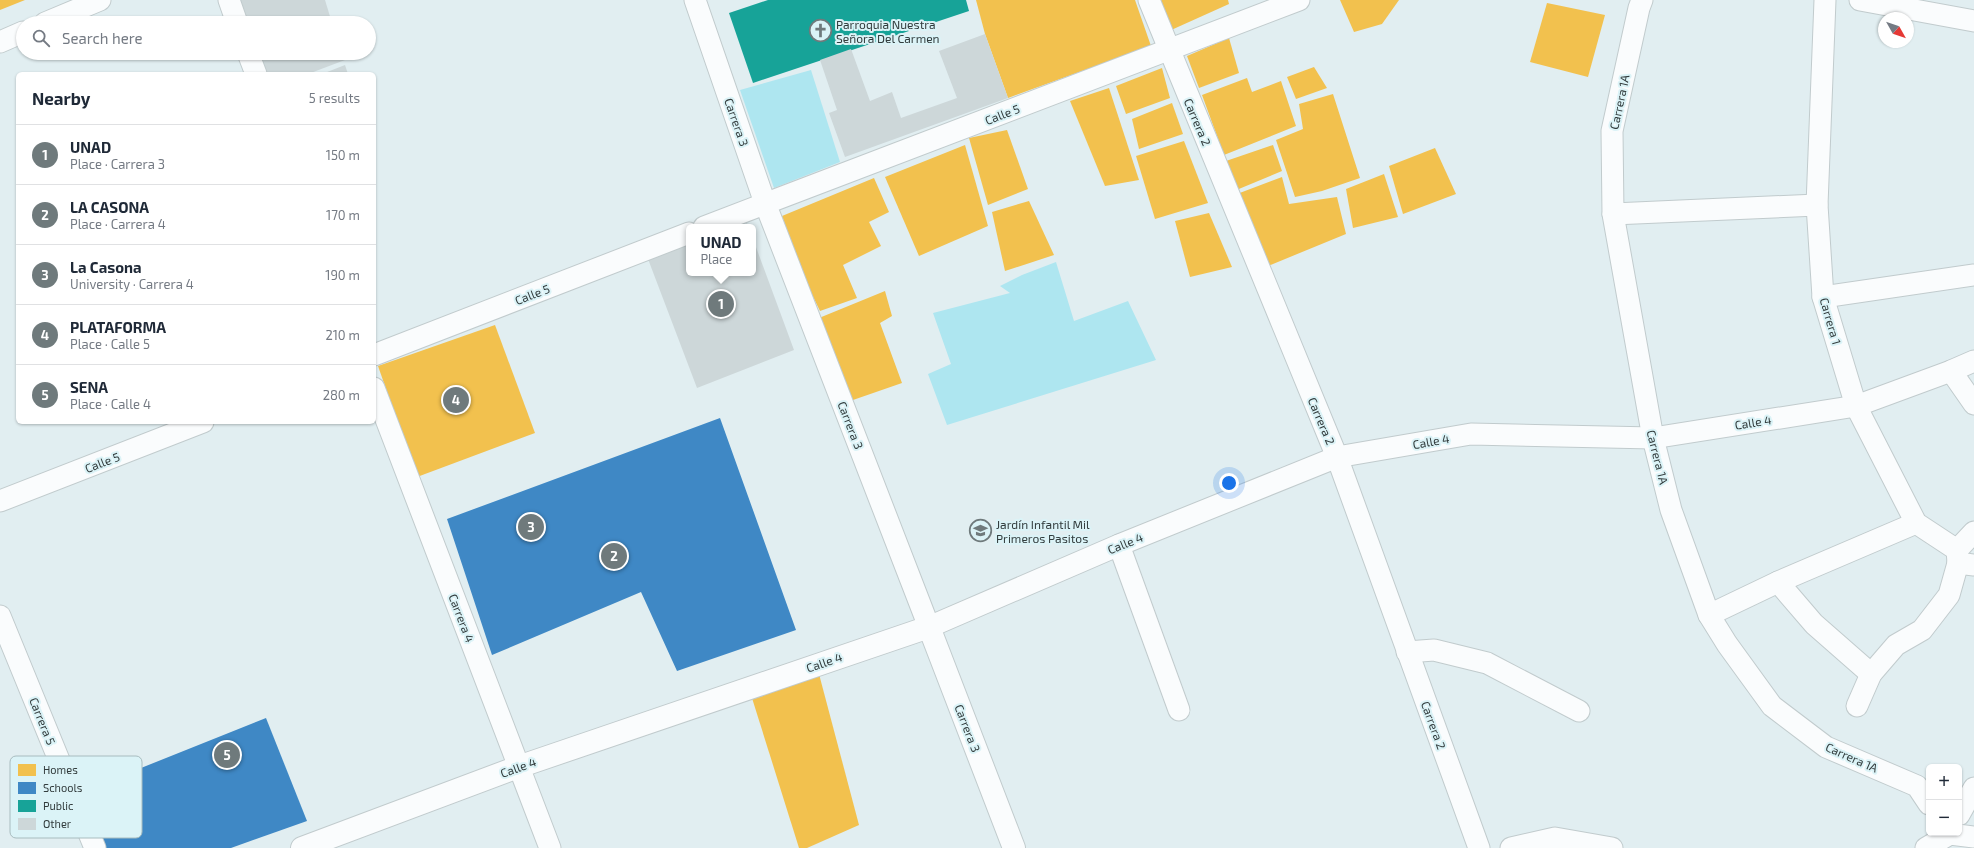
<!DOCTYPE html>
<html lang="en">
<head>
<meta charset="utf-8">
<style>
  body { margin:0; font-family:"Exo 2",sans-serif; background:#f2f2f3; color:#1f2937 }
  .controls { position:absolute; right:12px; bottom:12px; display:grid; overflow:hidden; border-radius:6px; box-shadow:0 1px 3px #0004 }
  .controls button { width:36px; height:36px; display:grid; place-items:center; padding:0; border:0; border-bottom:1px solid #e0e1e3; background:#fff; color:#1f2937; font:20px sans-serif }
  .compass { position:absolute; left:1878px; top:12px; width:36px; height:36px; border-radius:50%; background:#fff; box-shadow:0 1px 3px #0004; rotate:130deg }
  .you { position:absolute; left:1229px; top:483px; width:14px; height:14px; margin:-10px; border:3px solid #fff; border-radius:50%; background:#1a73e8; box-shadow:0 0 0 6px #1a73e833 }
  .badge { display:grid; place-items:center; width:26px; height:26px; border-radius:50%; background:#6f7a7c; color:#fff; font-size:13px; font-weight:700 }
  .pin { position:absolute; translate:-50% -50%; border:2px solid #fff; box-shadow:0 1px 4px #0006 }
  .popup { position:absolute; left:686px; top:224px; width:70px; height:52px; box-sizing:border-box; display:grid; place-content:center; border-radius:6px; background:#fff; filter:drop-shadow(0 1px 3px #0005); font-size:13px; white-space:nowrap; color:#747a83 }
  .popup b { font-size:15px; color:#1f2937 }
  .popup::after { content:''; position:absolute; left:50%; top:100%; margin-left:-8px; border:8px solid transparent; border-top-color:#fff }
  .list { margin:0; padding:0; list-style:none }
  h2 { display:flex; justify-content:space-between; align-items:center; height:52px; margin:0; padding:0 16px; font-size:17px }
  h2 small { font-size:13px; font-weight:400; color:#747a83 }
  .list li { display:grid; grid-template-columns:26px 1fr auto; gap:12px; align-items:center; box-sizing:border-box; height:60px; padding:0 16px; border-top:1px solid #e0e1e3 }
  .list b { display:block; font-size:15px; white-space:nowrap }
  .list p { margin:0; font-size:13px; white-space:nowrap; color:#747a83 }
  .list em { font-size:13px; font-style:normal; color:#747a83 }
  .icon { flex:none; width:22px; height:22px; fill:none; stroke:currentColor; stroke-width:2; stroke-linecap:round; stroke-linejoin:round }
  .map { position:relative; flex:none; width:1974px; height:848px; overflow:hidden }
  .search { position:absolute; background:#fff; box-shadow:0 1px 3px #0004; left:16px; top:16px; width:360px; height:44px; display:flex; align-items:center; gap:10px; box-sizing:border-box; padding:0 14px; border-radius:22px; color:#747a83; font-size:15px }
  .panel { position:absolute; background:#fff; box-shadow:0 1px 3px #0004; left:16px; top:72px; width:360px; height:352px; border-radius:6px }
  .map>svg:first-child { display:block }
  .green { fill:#aee6f0 }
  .homes { fill:#f2c14e }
  .schools { fill:#3f88c5 }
  .public { fill:#17a398 }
  .building { fill:#cdd7d9 }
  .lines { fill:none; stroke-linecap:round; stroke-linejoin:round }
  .street-casing { stroke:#c1cbcd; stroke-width:23 }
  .secondary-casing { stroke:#c1cbcd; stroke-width:24 }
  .street { stroke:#fafcfd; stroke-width:21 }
  .secondary { stroke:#fafcfd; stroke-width:22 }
  .labels { text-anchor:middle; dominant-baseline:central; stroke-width:4; stroke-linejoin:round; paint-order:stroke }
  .poi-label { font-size:12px; fill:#323c3d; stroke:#dbf3f7; text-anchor:start }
  .street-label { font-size:12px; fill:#323c3d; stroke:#dbf3f7 }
  .key { fill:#dbf3f7; stroke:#a8bcbf; stroke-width:1 }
  .key-label { font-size:11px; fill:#323c3d }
</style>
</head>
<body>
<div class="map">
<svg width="1974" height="848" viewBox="0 0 1974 848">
  <rect width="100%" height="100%" fill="#e1eef1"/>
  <g class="green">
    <path d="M811,70L840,162L774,188L740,90Z"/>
    <path d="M1056,262L1074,321L1128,301L1156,360L947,425L928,374L951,364L933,313L1010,293L1000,286L1022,275Z"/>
  </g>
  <g class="homes">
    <path d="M0,0H25L0,10Z"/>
    <path d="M976,0H1135L1151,46L1008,98L985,34Z"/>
    <path d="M1161,0H1228L1229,4L1169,31Z"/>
    <path d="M1340,0H1399L1382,24L1354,32Z"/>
    <path d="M1547,3L1605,15L1588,77L1530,62Z"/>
    <path d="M1229,38L1239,73L1199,88L1187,56Z"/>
    <path d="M1314,67L1327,88L1296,99L1287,77Z"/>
    <path d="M1162,68L1170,98L1126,114L1116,86Z"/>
    <path d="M1247,78L1252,92L1281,81L1296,126L1224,155L1202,95Z"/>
    <path d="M1109,88L1139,180L1105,186L1070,101Z"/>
    <path d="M1333,94L1360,178L1322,191L1295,197L1276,140L1303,129L1299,104Z"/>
    <path d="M1172,103L1183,134L1139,149L1132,119Z"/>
    <path d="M1007,130L1028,189L988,205L969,138Z"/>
    <path d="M1184,141L1208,203L1155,219L1136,156Z"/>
    <path d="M965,145L988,226L919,256L885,177Z"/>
    <path d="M1273,145L1282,171L1234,191L1226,161Z"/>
    <path d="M1435,148L1456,194L1403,214L1389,166Z"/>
    <path d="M1384,174L1398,217L1353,228L1346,189Z"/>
    <path d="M1282,177L1289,204L1337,197L1346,234L1268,266L1237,194Z"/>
    <path d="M874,178L889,212L869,222L881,246L843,265L857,298L820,311L802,274L782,216Z"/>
    <path d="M1029,201L1054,255L1005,271L992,212Z"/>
    <path d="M1209,213L1232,267L1190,277L1175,221Z"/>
    <path d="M885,291L892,316L880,323L902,383L853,400L819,318Z"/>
    <path d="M495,325L535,433L417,477L378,366Z"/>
    <path d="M819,674L859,825L807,848H799L752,698Z"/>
  </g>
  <g class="schools">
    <path d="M720,418L796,630L677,671L641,592L492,655L447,519Z"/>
    <path d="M266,718L307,821L231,848H106L81,792Z"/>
  </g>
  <path class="public" d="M768,0H966L969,11L753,83L729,13Z"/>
  <g class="building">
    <path d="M237,0H325L332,23H246Z"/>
    <path d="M985,34L1008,98L845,157L829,113L837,110L820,60L851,49L870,101L892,92L901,118L957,98L939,51Z"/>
    <path d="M258,53H342L345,60L308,74H266Z"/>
    <path d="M345,65L348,74H322Z"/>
    <path d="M747,223L749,227H737Z"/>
    <path d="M753,239L794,350L697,388L648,259L689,244V273H753Z"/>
  </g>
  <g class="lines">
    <defs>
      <g id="street">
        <path d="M229,0L237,23"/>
        <path d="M695,0L765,203L929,627L1119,545L1337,457L1471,434L1653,438L1856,406L1951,371L1974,361"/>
        <path d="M1149,0L1337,457L1479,848"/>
        <path d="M1642,0L1639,8L1612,131L1613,214L1653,438L1671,510L1709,615L1727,644L1772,706L1826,747L1917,786L1929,804"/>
        <path d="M1825,0L1817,205L1823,297L1856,406L1916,523L1957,550L1958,563L1974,565"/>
        <path d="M1860,0L1974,21"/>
        <path d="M45,23L100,0"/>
        <path d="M0,42L23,32"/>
        <path d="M248,53L256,74"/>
        <path d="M1613,214L1817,205"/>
        <path d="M704,227L1299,0"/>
        <path d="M1823,297L1974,275"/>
        <path d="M374,355L689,233"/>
        <path d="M1951,371L1974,404"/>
        <path d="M374,388L550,848"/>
        <path d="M0,501L203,422"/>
        <path d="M1119,545L1179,710"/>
        <path d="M1957,550L1974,532"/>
        <path d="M1778,582L1814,624L1871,674"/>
        <path d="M1709,615L1778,582L1916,523"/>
        <path d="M0,616L95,848"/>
        <path d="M1407,652L1434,650L1487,663L1579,711"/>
        <path d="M1857,706L1871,674L1896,645L1922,630L1949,595L1958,563"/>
        <path d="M1959,815L1974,788"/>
        <path d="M1511,848L1555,838L1612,848"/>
        <path d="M1926,848L1950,834L1974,837"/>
      </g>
      <path id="secondary" d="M302,848L518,767L929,627L1014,848"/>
    </defs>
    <use href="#street" class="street-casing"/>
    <use href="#secondary" class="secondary-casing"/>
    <use href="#street" class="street"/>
    <use href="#secondary" class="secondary"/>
  </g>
  <defs>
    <symbol id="church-ring" viewBox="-11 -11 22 22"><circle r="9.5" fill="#dbf3f7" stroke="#6f7a7c" stroke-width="1.5"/><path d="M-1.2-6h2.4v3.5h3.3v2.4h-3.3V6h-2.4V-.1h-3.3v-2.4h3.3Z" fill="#6f7a7c"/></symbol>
    <symbol id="school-ring" viewBox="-11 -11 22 22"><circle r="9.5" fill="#dbf3f7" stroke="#6f7a7c" stroke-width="1.5"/><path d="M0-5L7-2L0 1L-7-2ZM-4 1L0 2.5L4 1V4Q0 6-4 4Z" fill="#6f7a7c"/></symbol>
  </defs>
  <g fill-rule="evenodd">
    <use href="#church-ring" x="808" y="18" width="25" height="25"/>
    <use href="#school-ring" x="968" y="518" width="25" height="25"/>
  </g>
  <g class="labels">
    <g class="poi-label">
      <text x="836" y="24">Parroquia Nuestra<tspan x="836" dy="14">Señora Del Carmen</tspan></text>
      <text x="996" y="524">Jardín Infantil Mil<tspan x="996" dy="14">Primeros Pasitos</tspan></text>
    </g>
    <g class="street-label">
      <text transform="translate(1619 102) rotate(-78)">Carrera 1A</text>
      <text transform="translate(1002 114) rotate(-21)">Calle 5</text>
      <text transform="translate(737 122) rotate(71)">Carrera 3</text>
      <text transform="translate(1198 122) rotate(67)">Carrera 2</text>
      <text transform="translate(532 294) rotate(-21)">Calle 5</text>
      <text transform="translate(1831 321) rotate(74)">Carrera 1</text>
      <text transform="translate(1322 421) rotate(67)">Carrera 2</text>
      <text transform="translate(1753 422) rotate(-9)">Calle 4</text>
      <text transform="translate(851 425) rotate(69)">Carrera 3</text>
      <text transform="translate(1431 441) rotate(-10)">Calle 4</text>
      <text transform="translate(1658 457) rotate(76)">Carrera 1A</text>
      <text transform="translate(102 462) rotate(-21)">Calle 5</text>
      <text transform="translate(1125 543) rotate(-22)">Calle 4</text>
      <text transform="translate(462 618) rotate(69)">Carrera 4</text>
      <text transform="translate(824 662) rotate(-19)">Calle 4</text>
      <text transform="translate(43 721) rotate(68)">Carrera 5</text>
      <text transform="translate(1434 725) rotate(70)">Carrera 2</text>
      <text transform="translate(968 728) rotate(69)">Carrera 3</text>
      <text transform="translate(1852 757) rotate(24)">Carrera 1A</text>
      <text transform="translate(518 767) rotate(-20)">Calle 4</text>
    </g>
  </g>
  <rect x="10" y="756" width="132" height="82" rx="6" class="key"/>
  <rect x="18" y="764" width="18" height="12" fill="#f2c14e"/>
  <rect x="18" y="782" width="18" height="12" fill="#3f88c5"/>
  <rect x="18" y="800" width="18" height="12" fill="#17a398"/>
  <rect x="18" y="818" width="18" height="12" fill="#cdd7d9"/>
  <g class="key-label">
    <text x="43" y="774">Homes</text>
    <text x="43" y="792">Schools</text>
    <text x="43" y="810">Public</text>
    <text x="43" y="828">Other</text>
  </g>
</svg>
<div class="controls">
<button>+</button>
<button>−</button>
</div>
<svg class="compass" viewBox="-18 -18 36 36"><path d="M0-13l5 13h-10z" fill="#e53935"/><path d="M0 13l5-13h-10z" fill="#747a83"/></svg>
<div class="you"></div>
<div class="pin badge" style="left:721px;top:304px">1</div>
<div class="popup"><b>UNAD</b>Place</div>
<div class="pin badge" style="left:614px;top:556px">2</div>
<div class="pin badge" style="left:531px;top:527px">3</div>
<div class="pin badge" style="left:456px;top:400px">4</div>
<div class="pin badge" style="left:227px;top:755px">5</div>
<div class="search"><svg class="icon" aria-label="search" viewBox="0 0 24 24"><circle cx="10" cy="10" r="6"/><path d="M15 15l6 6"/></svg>Search here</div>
<section class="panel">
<h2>Nearby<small>5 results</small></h2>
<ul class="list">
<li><span class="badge">1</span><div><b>UNAD</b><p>Place · Carrera 3</p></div><em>150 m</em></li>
<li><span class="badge">2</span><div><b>LA CASONA</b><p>Place · Carrera 4</p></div><em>170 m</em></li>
<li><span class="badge">3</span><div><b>La Casona</b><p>University · Carrera 4</p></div><em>190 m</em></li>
<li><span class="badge">4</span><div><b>PLATAFORMA</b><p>Place · Calle 5</p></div><em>210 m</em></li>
<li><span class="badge">5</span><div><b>SENA</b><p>Place · Calle 4</p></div><em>280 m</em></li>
</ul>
</section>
</div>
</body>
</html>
